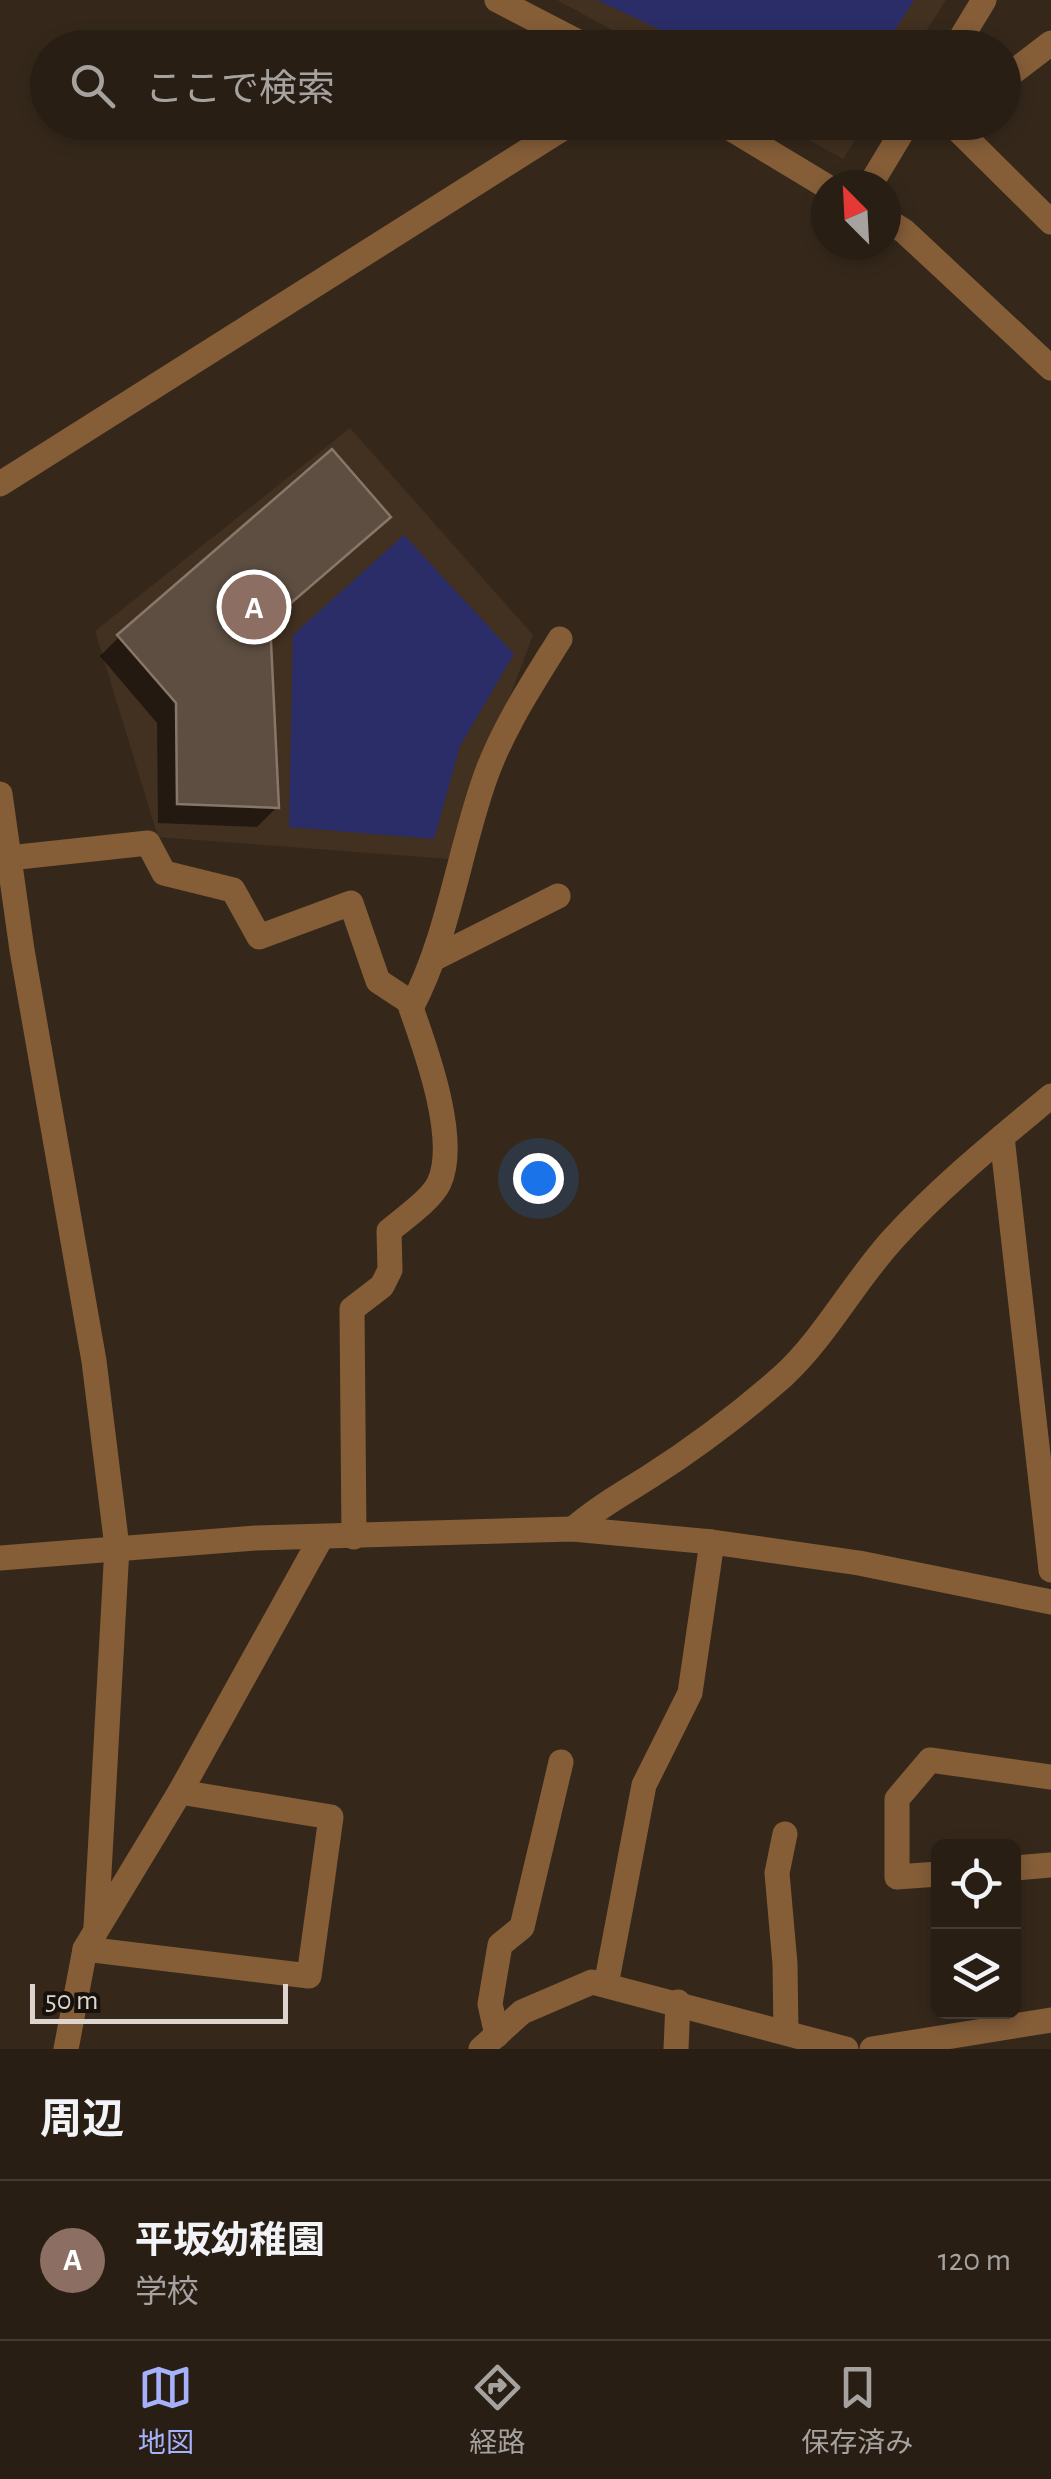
<!DOCTYPE html>
<html lang="ja">
<head>
<meta charset="utf-8">
<style>
  body { margin:0; font-family:"Alegreya Sans","Noto Sans JP",sans-serif; background:#342b22; color:#f1f3f6 }
  .controls { position:absolute; right:30px; bottom:30px; display:grid; overflow:hidden; border-radius:15px; box-shadow:0 5px 15px #0003 }
  .controls button { width:90px; height:90px; display:grid; place-items:center; padding:0; border:0; border-bottom:2px solid #443c34; background:#281e14; color:#f1f3f6; font:50px sans-serif }
  .compass { position:absolute; left:811px; top:170px; width:90px; height:90px; border-radius:50%; background:#281e14; box-shadow:0 5px 15px #0003; rotate:336deg }
  .scale { position:absolute; left:30px; bottom:25px; width:258px; box-sizing:border-box; padding-left:10px; border:5px solid #ddd4cd; border-top:0; font-size:28px; line-height:35px; white-space:nowrap; color:#ddd4cd; -webkit-text-stroke:8px #18120c; paint-order:stroke }
  .you { position:absolute; left:538px; top:1178px; width:35px; height:35px; margin:-25px; border:8px solid #fff; border-radius:50%; background:#1a73e8; box-shadow:0 0 0 15px #1a73e833 }
  .badge { display:grid; place-items:center; width:65px; height:65px; border-radius:50%; background:#a6b1fc; color:#fff; font-size:32px; font-weight:700 }
  .pin { position:absolute; translate:-50% -50%; border:5px solid #fff; box-shadow:0 2px 10px #0006 }
  .list { margin:0; padding:0; list-style:none }
  h2 { display:flex; justify-content:space-between; align-items:center; height:130px; margin:0; padding:0 40px; font-size:42px }
  h2 small { font-size:32px; font-weight:400; color:#a5a2a0 }
  .list li { display:grid; grid-template-columns:65px 1fr auto; gap:30px; align-items:center; box-sizing:border-box; height:160px; padding:0 40px; border-top:2px solid #443c34 }
  .list b { display:block; font-size:38px; white-space:nowrap }
  .list p { margin:0; font-size:32px; white-space:nowrap; color:#a5a2a0 }
  .list em { font-size:32px; font-style:normal; color:#a5a2a0 }
  .icon { flex:none; width:55px; height:55px; fill:none; stroke:currentColor; stroke-width:2; stroke-linecap:round; stroke-linejoin:round }
  .map { position:relative; flex:none; width:1051px; height:2049px; overflow:hidden }
  .search { position:absolute; background:#281e14; box-shadow:0 5px 15px #0003; left:30px; right:30px; top:30px; height:110px; display:flex; align-items:center; gap:25px; box-sizing:border-box; padding:0 35px; border-radius:55px; color:#a5a2a0; font-size:38px }
  .sheet { height:290px; background:#281e14 }
  nav { display:flex; justify-content:space-around; align-items:center; box-sizing:border-box; height:140px; border-top:2px solid #443c34; background:#281e14; font-size:28px; color:#a5a2a0 }
  nav a { display:grid; justify-items:center; gap:5px }
  nav .on { color:#a6b1fc }
  .map>svg:first-child { display:block }
  .built { fill:#423020 }
  .green { fill:#2b2d69 }
  .shadow { fill:#0007 }
  .building { fill:#5d4e41; stroke:#877769; stroke-width:2.5 }
  .lines { fill:none; stroke-linecap:round; stroke-linejoin:round }
  .minor { stroke:#855e38; stroke-width:25 }
</style>
</head>
<body>
<div class="map">
<svg width="1051" height="2049" viewBox="0 0 1051 2049">
  <rect width="100%" height="100%" fill="#35281b"/>
  <g class="built">
    <path d="M557,0H946L915,48L643,47Z"/>
    <path d="M778,123H866L843,159Z"/>
    <path d="M350,428L533,635L449,859L158,837L95,631Z"/>
  </g>
  <g class="green">
    <path d="M597,0H914L884,47H697Z"/>
    <path d="M404,535L514,654L460,746L434,839L289,827L293,635Z"/>
  </g>
  <path class="shadow" d="M368,536L268,623L277,807L257,827L158,823L157,723L100,656L119,637Z"/>
  <path class="building" d="M332,449L391,517L270,621L279,808L177,804L176,703L117,635Z"/>
  <g class="lines">
    <g class="minor">
      <path d="M497,0L590,48"/>
      <path d="M955,48L984,0"/>
      <path d="M1004,79L1051,43"/>
      <path d="M720,122L826,186"/>
      <path d="M950,122L1051,222"/>
      <path d="M870,185L908,122"/>
      <path d="M886,220L904,231L1051,368"/>
      <path d="M0,484L573,122"/>
      <path d="M0,794L22,950L94,1361L117,1547L96,1927"/>
      <path d="M9,858L148,843L164,873L233,890L259,937L351,903L378,981L413,1004"/>
      <path d="M433,959L558,896"/>
      <path d="M1002,1137L1051,1570"/>
      <path d="M573,1529C597,1508 622,1494 649,1477C696,1447 741,1413 783,1376C826,1336 853,1283 893,1239C940,1187 997,1141 1051,1096"/>
      <path d="M354,1537L352,1309L382,1286L390,1270L389,1231C404,1218 431,1200 439,1183C459,1140 426,1050 411,1008C448,938 458,856 484,781C501,731 532,684 560,639"/>
      <path d="M0,1558L256,1538L573,1529L712,1542L859,1563L1051,1602"/>
      <path d="M785,1834L777,1873L785,1964L786,2032"/>
      <path d="M1014,1868L1051,1865"/>
      <path d="M938,1874L897,1877V1799L930,1760L1051,1777"/>
      <path d="M85,1949L309,1976L331,1817L180,1792"/>
      <path d="M606,1985L644,1785L690,1693L712,1542"/>
      <path d="M497,2035L490,2004L500,1945L522,1927L561,1762"/>
      <path d="M66,2049L85,1949L180,1792L321,1538"/>
      <path d="M481,2049L522,2012L592,1982L846,2049"/>
      <path d="M676,2049L678,2002"/>
      <path d="M872,2049L1051,2020"/>
    </g>
  </g>
</svg>
<div class="controls">
<button><svg class="icon" aria-label="locate" viewBox="0 0 24 24"><circle cx="12" cy="12" r="6"/><path d="M12 2v4M12 18v4M2 12h4M18 12h4"/></svg></button>
<button><svg class="icon" aria-label="layers" viewBox="0 0 24 24"><path d="M12 4l9 5-9 5-9-5zM3 14l9 5 9-5"/></svg></button>
</div>
<svg class="compass" viewBox="-18 -18 36 36"><path d="M0-13l5 13h-10z" fill="#e53935"/><path d="M0 13l5-13h-10z" fill="#a5a2a0"/></svg>
<div class="scale">50 m</div>
<div class="you"></div>
<div class="pin badge" style="left:254px;top:607px;background:#8d6e63">A</div>
<div class="search"><svg class="icon" aria-label="search" viewBox="0 0 24 24"><circle cx="10" cy="10" r="6"/><path d="M15 15l6 6"/></svg>ここで検索</div>
</div>
<section class="sheet">
<h2>周辺<small></small></h2>
<ul class="list">
<li><span class="badge" style="background:#8d6e63">A</span><div><b>平坂幼稚園</b><p>学校</p></div><em>120 m</em></li>
</ul>
</section>
<nav>
<a class="on"><svg class="icon" aria-label="map" viewBox="0 0 24 24"><path d="M3 6l6-2 6 2 6-2v14l-6 2-6-2-6 2zM9 4v14M15 6v14"/></svg>地図</a>
<a><svg class="icon" aria-label="directions" viewBox="0 0 24 24"><path d="M12 3l9 9-9 9-9-9zM9 14v-3h6M13 9l2 2-2 2"/></svg>経路</a>
<a><svg class="icon" aria-label="saved" viewBox="0 0 24 24"><path d="M7 4h10v16l-5-4-5 4z"/></svg>保存済み</a>
</nav>
</body>
</html>
